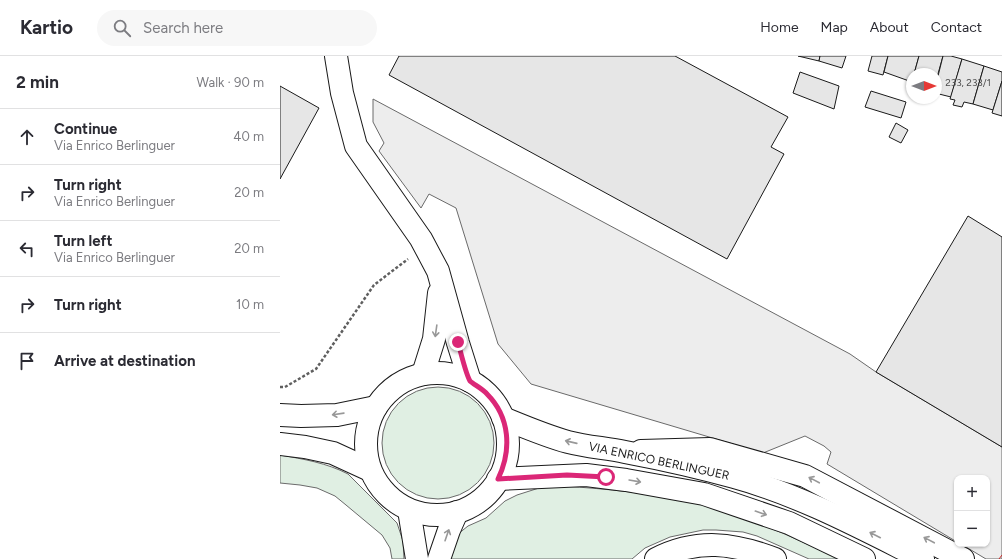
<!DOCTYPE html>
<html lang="en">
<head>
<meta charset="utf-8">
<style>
  body { margin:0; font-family:Figtree,sans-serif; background:#f7f7f7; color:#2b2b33 }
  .controls { position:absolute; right:12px; bottom:12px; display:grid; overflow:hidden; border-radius:8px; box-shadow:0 1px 3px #0004 }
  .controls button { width:36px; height:36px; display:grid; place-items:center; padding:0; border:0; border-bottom:1px solid #e1e1e2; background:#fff; color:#2b2b33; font:20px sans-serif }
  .compass { position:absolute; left:626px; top:12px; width:36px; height:36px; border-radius:50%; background:#fff; box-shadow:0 1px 3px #0004; rotate:90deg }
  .stop { position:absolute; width:12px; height:12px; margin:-9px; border:3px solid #db2777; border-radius:50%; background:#fff }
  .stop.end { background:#db2777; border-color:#fff; box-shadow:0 1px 4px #0008 }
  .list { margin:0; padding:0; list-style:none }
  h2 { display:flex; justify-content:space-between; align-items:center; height:52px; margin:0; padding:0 16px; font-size:17px }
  h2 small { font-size:13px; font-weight:400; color:#7c7c81 }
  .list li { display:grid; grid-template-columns:26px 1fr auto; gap:12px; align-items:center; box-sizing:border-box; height:56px; padding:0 16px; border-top:1px solid #e1e1e2 }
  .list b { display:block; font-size:15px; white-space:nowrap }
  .list p { margin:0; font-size:13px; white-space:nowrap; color:#7c7c81 }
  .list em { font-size:13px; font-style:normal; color:#7c7c81 }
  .icon { flex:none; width:22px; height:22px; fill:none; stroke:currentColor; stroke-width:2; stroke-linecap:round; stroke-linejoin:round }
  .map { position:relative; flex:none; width:722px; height:503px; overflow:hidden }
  header { display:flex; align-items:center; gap:24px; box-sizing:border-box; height:56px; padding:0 20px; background:#fff; border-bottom:1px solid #e1e1e2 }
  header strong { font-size:19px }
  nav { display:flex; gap:22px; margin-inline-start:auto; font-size:14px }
  .search { width:280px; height:36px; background:#f7f7f7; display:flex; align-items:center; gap:10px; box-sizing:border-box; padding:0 14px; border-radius:22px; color:#7c7c81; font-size:15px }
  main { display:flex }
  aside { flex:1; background:#fff }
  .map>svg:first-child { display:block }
  .green { fill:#e0efe3; stroke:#6a6a6a }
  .parking { fill:#ededed; stroke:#6a6a6a }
  .building { fill:#e6e6e6; stroke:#1a1a1a }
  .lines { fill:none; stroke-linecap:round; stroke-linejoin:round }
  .minor-casing { stroke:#1a1a1a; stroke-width:24 }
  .major-casing { stroke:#1a1a1a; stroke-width:24 }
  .path { stroke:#5f5f5f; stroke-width:2.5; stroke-dasharray:3 2; stroke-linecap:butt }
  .minor { stroke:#fff; stroke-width:22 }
  .major { stroke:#fff; stroke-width:22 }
  .power { stroke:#c62828; stroke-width:1; stroke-dasharray:14 3 2 3; stroke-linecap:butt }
  .oneway { stroke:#989898 }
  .route { stroke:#db2777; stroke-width:5 }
  .labels { text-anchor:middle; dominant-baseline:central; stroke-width:3; stroke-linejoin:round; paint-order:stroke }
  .number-label { font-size:10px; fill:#4d4d4d }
  .street-label { font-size:12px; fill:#1a1a1a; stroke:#fff }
</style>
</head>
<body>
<header>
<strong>Kartio</strong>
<div class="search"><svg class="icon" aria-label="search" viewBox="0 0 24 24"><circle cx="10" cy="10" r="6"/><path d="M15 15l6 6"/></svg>Search here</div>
<nav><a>Home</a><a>Map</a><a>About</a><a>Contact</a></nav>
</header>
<main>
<aside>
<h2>2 min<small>Walk · 90 m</small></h2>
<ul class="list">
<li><svg class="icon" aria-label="ahead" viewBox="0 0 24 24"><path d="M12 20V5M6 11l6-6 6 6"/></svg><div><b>Continue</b><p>Via Enrico Berlinguer</p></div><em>40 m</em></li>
<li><svg class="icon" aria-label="right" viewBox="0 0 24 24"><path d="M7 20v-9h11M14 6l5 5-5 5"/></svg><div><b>Turn right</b><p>Via Enrico Berlinguer</p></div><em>20 m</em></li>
<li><svg class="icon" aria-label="left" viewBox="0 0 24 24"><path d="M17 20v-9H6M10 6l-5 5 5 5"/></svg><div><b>Turn left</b><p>Via Enrico Berlinguer</p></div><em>20 m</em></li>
<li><svg class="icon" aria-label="right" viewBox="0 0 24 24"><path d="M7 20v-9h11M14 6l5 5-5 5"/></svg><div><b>Turn right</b></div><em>10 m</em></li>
<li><svg class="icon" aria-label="arrive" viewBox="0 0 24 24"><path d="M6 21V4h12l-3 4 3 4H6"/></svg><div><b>Arrive at destination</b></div></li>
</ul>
</aside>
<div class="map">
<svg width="722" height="503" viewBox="0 0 722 503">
  <rect width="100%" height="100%" fill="#fff"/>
  <g class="green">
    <circle cx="158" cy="387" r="56"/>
    <path d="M0,399C23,403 47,407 68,418L117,467L123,485L124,503H112L110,492L102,479L66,449L55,440L37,432L20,429L0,427Z"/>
    <path d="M283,430C327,433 372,437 415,447C465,459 513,481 559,503H529L477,480L463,476L436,474H423L390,481L365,492L352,503H165L178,478L188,470L206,462L225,445L237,439L259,432Z"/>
  </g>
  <path class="parking" d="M93,43L570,298L596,316L722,391V503H706L681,488H707V422H677V486L547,408L551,396L544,390L525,380L483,397L251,328L218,288L176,152L149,138L141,152L99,95L104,87L93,66Z"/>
  <g class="building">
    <path d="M119,0H395L508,61L491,91L504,98L447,203L109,19Z"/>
    <path d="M518,0H540L539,5Z"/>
    <path d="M540,0H566L562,12L539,5Z"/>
    <path d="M592,0H608L603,19L588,15Z"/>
    <path d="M608,0H639L634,18H632V26L604,16Z"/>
    <path d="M639,0H663L656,25V18H634Z"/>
    <path d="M663,0H671L682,3L671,41L659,38L661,30L656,28Z"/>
    <path d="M682,3L704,10L693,48L684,46L682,51L673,49L675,44L670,43Z"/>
    <path d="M704,10L722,16V25L713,54L693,48Z"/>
    <path d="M520,16L559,30L554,53L513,37Z"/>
    <path d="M722,25V60L712,57Z"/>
    <path d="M0,30L39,52L0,123Z"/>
    <path d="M591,35L626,46L621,62L585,51Z"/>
    <path d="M616,67L628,74L621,87L609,81Z"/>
    <path d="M688,160L722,181V391L596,316Z"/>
  </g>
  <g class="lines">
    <defs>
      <g id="minor">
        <path d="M56,0L62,37L76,90L141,183L158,215L178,287L190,325"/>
        <path d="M143,318L154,283L159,237"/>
        <path d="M361,395L430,393L525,420L683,503"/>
        <path d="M129,454L137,503"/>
        <path d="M159,503L169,474L177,456"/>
        <path d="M376,503C417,482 454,487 495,503"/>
      </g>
      <g id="major">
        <circle cx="157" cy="388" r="71"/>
        <path d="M0,359L21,360L57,359L96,351"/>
        <path d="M223,362C245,371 266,380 288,386C307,391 326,392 345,396C382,403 418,411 454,421C520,439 581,472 643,503"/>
        <path d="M0,388L25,391L53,397L90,414"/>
        <path d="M218,423L306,419L346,424L424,438L509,467L584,503"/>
      </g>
    </defs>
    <use href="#minor" class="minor-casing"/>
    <use href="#major" class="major-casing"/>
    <path class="path" d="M0,331H5L36,313L94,229L128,203"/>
    <use href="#minor" class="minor"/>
    <use href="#major" class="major"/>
    <path class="power" d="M719,503L722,499"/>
  </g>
  <defs><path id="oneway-shaft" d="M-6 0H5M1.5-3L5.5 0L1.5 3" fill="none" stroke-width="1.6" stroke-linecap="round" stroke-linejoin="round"/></defs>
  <g class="oneway">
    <use href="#oneway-shaft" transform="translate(156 275) rotate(98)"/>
    <use href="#oneway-shaft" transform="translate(58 358) rotate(172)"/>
    <use href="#oneway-shaft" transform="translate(291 386) rotate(-167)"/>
    <use href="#oneway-shaft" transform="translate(534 424) rotate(-152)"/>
    <use href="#oneway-shaft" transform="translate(355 425) rotate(10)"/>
    <use href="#oneway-shaft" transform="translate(481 457) rotate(19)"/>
    <use href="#oneway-shaft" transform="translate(167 479) rotate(-71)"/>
    <use href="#oneway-shaft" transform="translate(595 479) rotate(-153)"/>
    <use href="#oneway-shaft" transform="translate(649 484) rotate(-152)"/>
  </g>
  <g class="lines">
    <path class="route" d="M178,286C180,294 187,320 190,325C193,328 203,333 207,338C230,361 232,394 218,423L287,419L326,421"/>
  </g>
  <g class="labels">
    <g class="number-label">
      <text x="688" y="26">233, 233/1</text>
    </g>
    <g class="street-label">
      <text transform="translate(379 405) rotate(12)">VIA ENRICO BERLINGUER</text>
    </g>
  </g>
</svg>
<div class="controls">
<button>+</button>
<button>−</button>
</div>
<svg class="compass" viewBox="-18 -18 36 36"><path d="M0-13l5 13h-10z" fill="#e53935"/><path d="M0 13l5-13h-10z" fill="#7c7c81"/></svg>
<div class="stop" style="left:326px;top:421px"></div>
<div class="stop end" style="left:178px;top:286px"></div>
</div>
</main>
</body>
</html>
